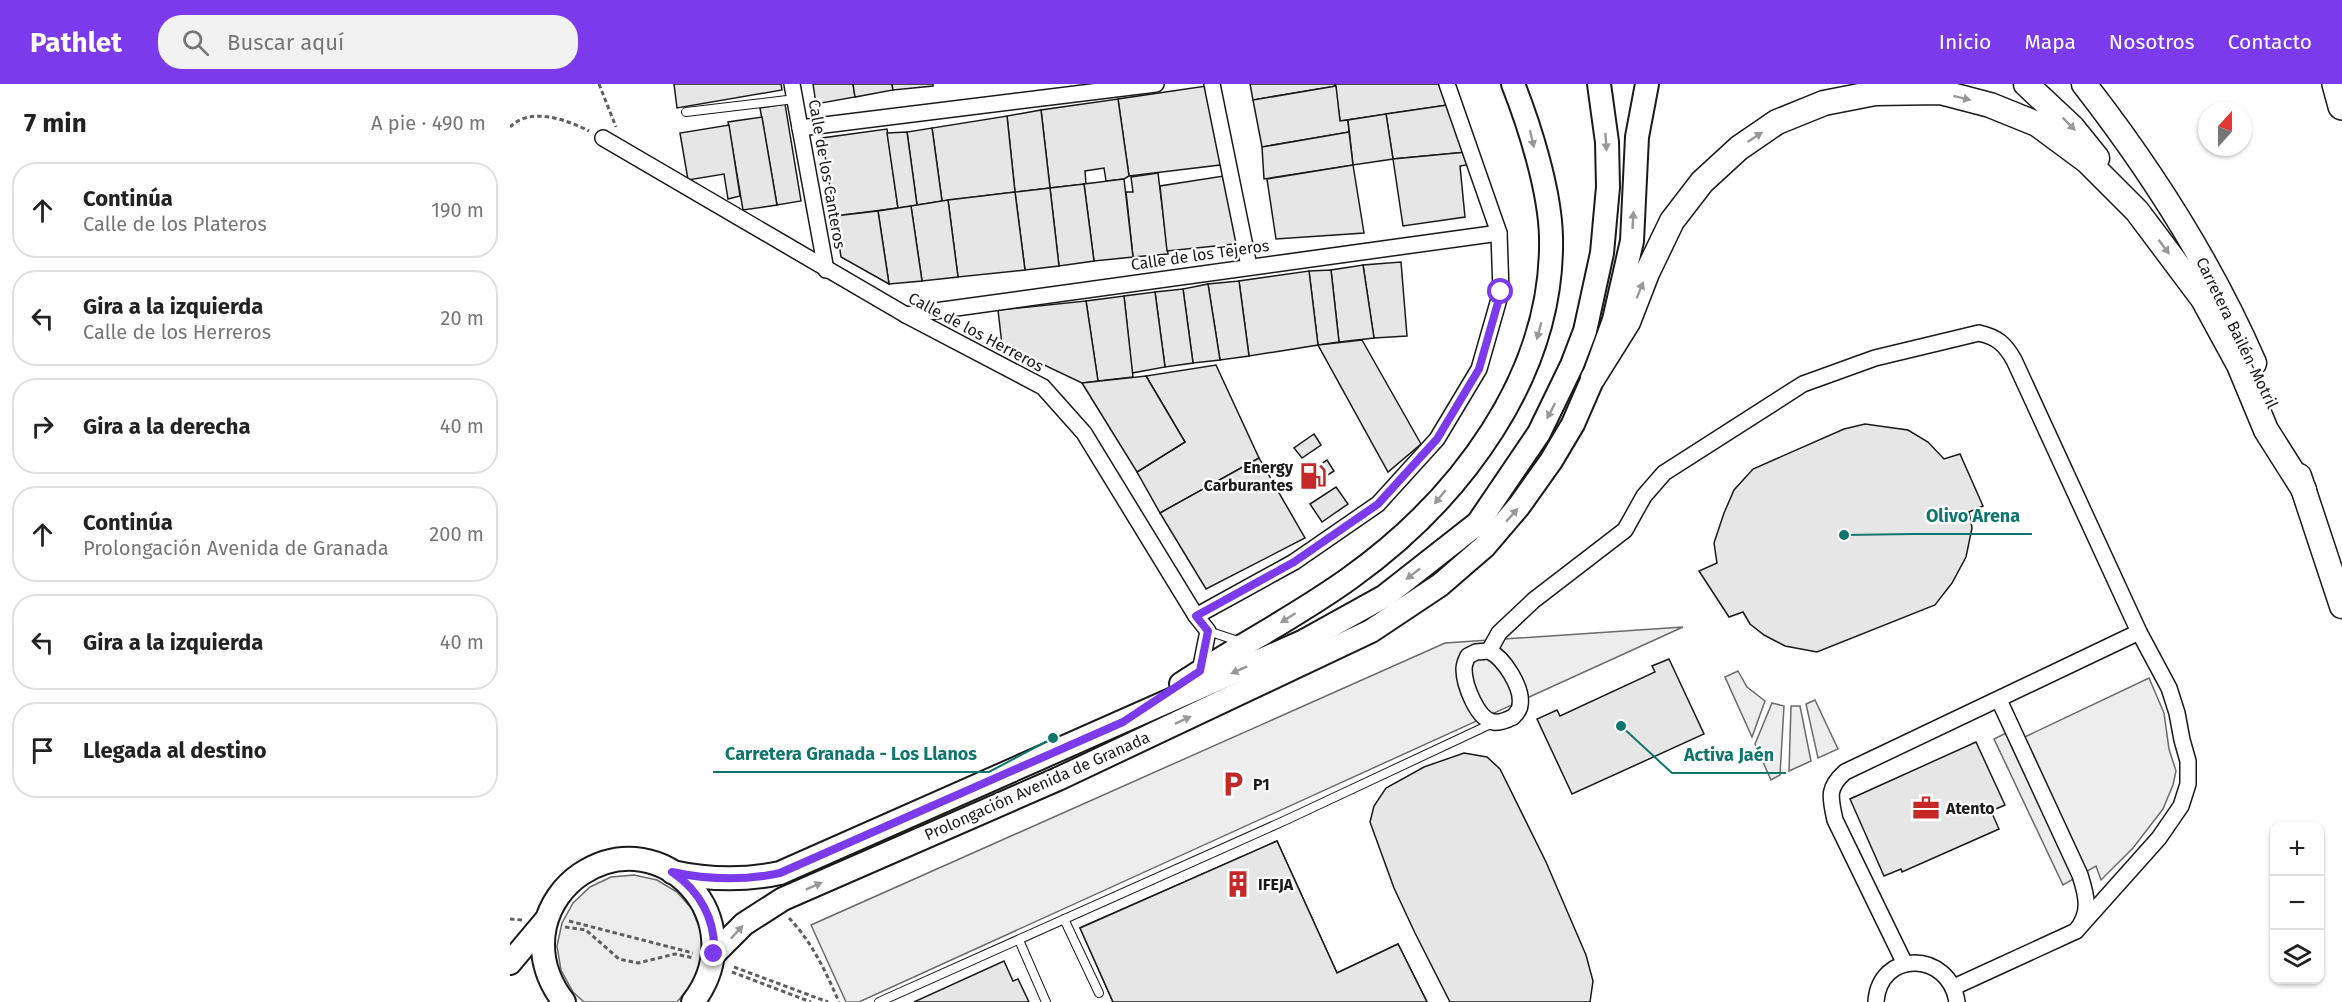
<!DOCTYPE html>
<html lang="es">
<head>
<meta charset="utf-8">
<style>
  body { margin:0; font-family:"Fira Sans",sans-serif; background:#f2f2f2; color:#222 }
  .controls { position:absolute; right:18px; bottom:18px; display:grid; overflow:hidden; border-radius:12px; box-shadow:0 2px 4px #0004 }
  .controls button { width:54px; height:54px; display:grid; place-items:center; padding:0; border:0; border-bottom:2px solid #e0e0e0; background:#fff; color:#222; font:30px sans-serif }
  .compass { position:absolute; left:1688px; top:18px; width:54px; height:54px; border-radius:50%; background:#fff; box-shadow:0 2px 4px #0004; rotate:21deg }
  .stop { position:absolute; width:18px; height:18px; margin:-14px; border:4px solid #7c3aed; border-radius:50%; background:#fff }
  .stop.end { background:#7c3aed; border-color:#fff; box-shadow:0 2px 6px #0008 }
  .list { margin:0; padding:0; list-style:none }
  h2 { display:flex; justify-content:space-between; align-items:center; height:78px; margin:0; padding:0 24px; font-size:26px }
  h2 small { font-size:20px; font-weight:400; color:#767676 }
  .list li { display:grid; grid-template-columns:39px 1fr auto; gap:18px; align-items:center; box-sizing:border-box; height:96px; margin:0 12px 12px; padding:0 12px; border:2px solid #e0e0e0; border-radius:24px }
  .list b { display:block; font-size:22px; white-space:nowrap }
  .list p { margin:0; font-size:20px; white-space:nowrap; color:#767676 }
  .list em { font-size:20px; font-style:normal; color:#767676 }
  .icon { flex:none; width:33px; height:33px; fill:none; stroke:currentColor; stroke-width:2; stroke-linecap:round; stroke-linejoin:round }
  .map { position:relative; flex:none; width:1832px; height:918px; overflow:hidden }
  header { display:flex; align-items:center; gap:36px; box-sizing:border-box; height:84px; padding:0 30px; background:#7c3aed; color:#fff }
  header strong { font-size:28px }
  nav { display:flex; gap:33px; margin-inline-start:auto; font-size:21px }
  .search { width:420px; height:54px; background:#f2f2f2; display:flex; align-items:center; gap:15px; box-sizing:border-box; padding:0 21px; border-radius:24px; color:#767676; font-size:22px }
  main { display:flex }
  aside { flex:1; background:#fff }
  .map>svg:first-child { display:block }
  .built { fill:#ededed; stroke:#6a6a6a; stroke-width:1.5 }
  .building { fill:#e6e6e6; stroke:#1a1a1a; stroke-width:1.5 }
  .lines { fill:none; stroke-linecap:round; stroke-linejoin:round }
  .service-casing { stroke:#1a1a1a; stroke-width:10 }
  .minor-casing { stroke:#1a1a1a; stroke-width:18 }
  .primary-casing { stroke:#1a1a1a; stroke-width:26 }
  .trunk-casing { stroke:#1a1a1a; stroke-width:27 }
  .motorway-casing { stroke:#1a1a1a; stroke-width:30 }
  .path { stroke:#5f5f5f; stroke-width:3; stroke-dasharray:4.5 3; stroke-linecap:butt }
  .service { stroke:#fff; stroke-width:8 }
  .minor { stroke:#fff; stroke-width:15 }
  .primary { stroke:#fff; stroke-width:22 }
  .trunk { stroke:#fff; stroke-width:24 }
  .motorway { stroke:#fff; stroke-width:27 }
  .oneway { fill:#989898 }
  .route { stroke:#7c3aed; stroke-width:8 }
  .labels { text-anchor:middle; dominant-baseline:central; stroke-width:4.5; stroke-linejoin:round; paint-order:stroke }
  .street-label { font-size:16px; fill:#1a1a1a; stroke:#fff }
  .poi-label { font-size:16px; font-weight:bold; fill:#1a1a1a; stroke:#fff; text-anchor:start }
  .leader { fill:none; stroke:#0f766e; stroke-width:2 }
  .callout-dot { fill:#0f766e; stroke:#fff; stroke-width:2 }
  .callout-label { font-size:18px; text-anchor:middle; font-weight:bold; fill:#0f766e; stroke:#fff; stroke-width:4.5; stroke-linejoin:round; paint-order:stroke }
</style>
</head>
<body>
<header>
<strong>Pathlet</strong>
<div class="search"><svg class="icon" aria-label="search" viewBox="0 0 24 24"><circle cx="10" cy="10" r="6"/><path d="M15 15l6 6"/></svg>Buscar aquí</div>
<nav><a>Inicio</a><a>Mapa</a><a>Nosotros</a><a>Contacto</a></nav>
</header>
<main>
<aside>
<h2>7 min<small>A pie · 490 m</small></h2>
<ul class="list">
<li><svg class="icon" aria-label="ahead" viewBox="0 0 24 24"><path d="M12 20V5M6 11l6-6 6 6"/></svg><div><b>Continúa</b><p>Calle de los Plateros</p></div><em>190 m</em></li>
<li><svg class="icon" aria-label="left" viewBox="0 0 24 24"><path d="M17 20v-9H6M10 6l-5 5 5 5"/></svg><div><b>Gira a la izquierda</b><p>Calle de los Herreros</p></div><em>20 m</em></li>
<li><svg class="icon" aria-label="right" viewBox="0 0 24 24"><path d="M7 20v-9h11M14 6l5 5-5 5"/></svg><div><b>Gira a la derecha</b></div><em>40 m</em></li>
<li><svg class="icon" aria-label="ahead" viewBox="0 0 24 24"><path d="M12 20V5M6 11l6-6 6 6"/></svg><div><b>Continúa</b><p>Prolongación Avenida de Granada</p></div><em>200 m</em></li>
<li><svg class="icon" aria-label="left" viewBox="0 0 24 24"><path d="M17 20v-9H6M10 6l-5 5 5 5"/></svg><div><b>Gira a la izquierda</b></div><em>40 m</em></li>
<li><svg class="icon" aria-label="arrive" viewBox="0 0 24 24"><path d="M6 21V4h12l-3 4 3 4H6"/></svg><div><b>Llegada al destino</b></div></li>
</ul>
</aside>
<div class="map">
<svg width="1832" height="918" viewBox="0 0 1832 918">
  <rect width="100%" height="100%" fill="#fff"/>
  <g class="built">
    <path d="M1173,543L349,918H336L301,841L935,559Z"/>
    <path d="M1228,587L1237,603L1255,617L1242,653L1215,593Z"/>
    <path d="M1639,594L1654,629L1659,665L1666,687L1663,701L1653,725L1623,764L1591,796L1586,782L1553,801L1484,655L1496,649L1502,659Z"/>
    <path d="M1305,616L1328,665L1308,674L1296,620Z"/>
    <path d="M1262,619L1274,622L1270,691L1261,696L1245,660Z"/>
    <path d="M1281,622H1290L1301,677L1279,687Z"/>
    <path d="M124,791L147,796L167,808L182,825L191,848L193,872L186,895L167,918H74L63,908L51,886L47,862L52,839L63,819L80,803L101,793Z"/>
  </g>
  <g class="building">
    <path d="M164,0H271L272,6L167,24Z"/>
    <path d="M303,0H343L345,13L306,20Z"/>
    <path d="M343,0H382L383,6L345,13Z"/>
    <path d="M382,0H423V2L383,6Z"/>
    <path d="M740,0H825L826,2L743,16Z"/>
    <path d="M825,0H937L944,20L830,37Z"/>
    <path d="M703,1L718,80L619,92L608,15Z"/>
    <path d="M826,2L830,37L838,36L839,48L752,63L743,16Z"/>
    <path d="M608,15L619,92L614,95L596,97L594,84L575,87L576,100L540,104L531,26Z"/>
    <path d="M275,20L291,117L267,121L250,24Z"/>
    <path d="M944,20L957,68L883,75L876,30Z"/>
    <path d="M531,26L540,104L505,108L497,32Z"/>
    <path d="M876,30L883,75L843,81L838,36Z"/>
    <path d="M497,32L505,108L432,117L422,44Z"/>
    <path d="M252,33L267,121L233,126L218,38Z"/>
    <path d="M219,41L230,112L218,115L214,90L178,96L170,49Z"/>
    <path d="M422,44L432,117L407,121L397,48Z"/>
    <path d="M377,45L388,124L325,132L312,54Z"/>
    <path d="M397,48L407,121L388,124L377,49Z"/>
    <path d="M839,48L843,81L754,95L752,63Z"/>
    <path d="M957,68L962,80L950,82L955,133L893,142L883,75Z"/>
    <path d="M843,81L854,149L766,155L757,95Z"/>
    <path d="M648,89L658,170L623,173L616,108H623L621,93Z"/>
    <path d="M720,91L734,159L657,167L650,102Z"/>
    <path d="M614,95L623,173L584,177L574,100Z"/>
    <path d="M574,100L584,177L549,182L540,104Z"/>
    <path d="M540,104L549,182L515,186L505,108Z"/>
    <path d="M505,108L515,186L448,193L438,116Z"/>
    <path d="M438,116L448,193L412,197L401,122Z"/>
    <path d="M401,122L412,197L379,200L368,127Z"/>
    <path d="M368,127L379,200L331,173L325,132Z"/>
    <path d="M891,178L897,252L864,254L853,181Z"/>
    <path d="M853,181L864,254L829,258L821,186Z"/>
    <path d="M821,186L829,258L808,261L799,187Z"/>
    <path d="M799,187L808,261L739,272L729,197Z"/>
    <path d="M729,197L739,272L710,276L698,200Z"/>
    <path d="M698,200L710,276L683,279L673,205Z"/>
    <path d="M673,205L683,279L655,283L645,208Z"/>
    <path d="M645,208L655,283L622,289L614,212Z"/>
    <path d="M614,212L623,293L588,297L576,217Z"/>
    <path d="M576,217L588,297L572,299L492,261L488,226Z"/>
    <path d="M852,256L911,360L878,388L808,261Z"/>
    <path d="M706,281L749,374L650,429L627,388L675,358L636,292Z"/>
    <path d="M636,292L675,358L627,388L572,299Z"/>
    <path d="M1355,340L1398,346L1418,358L1434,375L1450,370L1473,422L1459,428L1462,444L1456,473L1442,499L1425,521L1307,568L1275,562L1254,551L1240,540L1233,528L1219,533L1189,487L1207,479L1204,459L1214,429L1224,406L1243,385L1334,345Z"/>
    <path d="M804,350L811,361L792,374L784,364Z"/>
    <path d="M749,374L795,454L696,505L650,429Z"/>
    <path d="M817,376L824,387L804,400L797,389Z"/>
    <path d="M826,403L838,420L812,438L800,420Z"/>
    <path d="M1159,575L1194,650L1062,710L1027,635L1047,626L1050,632L1145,588L1142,582Z"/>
    <path d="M1466,658L1495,721L1481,727L1489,745L1392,788L1391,785L1374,792L1340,715Z"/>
    <path d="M954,669L977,673L990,685L1036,778L1076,871L1083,897L1080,918H940L905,849L884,804L860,738L864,722L876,704L914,683Z"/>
    <path d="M767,757L827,889L888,860L917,918H603L570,844Z"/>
    <path d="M767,757L827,889L888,860L917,918H603L570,844Z"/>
    <path d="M494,877L503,897L508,895L519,918H404Z"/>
  </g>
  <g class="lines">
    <defs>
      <g id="service">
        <path d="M176,28L285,15"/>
        <path d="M698,547L731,558"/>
        <path d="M554,835L589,909"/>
        <path d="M509,856L536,918"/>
        <path d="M369,918L776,736L983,639"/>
      </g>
      <g id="minor">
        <path d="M282,0L316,186"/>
        <path d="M702,0L739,182"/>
        <path d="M290,44L646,0"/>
        <path d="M93,54L396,231L533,303L574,349L686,532L698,547L690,587"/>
        <path d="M396,231L989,149"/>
        <path d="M686,532L784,478L868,420L927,355L969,285L991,208L989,149L937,0"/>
        <path d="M979,567L989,549L1024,516L1115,446L1134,412L1154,389L1293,300L1365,274L1469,249C1487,253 1495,260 1504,276L1629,548L1659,604L1667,629L1672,656L1678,677V700L1671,722L1649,754L1566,847"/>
        <path d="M979,567C994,574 1013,604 1010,621C1010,626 1006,630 1003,633C997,636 990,639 984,638C967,636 954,600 954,585C954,580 956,576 958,572L966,568Z"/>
        <path d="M1395,880L1325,736C1320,713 1317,704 1335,688L1629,548"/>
        <path d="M1444,903L1566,847C1581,828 1577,813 1570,791L1489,616"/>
        <path d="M1366,918C1369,866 1439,866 1447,918"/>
      </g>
      <g id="primary">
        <path d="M671,600C726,563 786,533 840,494C949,416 1044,292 1041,153C1040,107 1020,43 1003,0"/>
        <path d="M162,788C199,796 233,797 270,789L792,558L875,512L968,439L1029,349L1062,281L1075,247L1092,169L1098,103L1097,58L1089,0"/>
        <path d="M204,870L234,840L273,815L548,695L861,547L930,501L974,463L1009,422L1041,377L1063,340L1083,294L1104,236L1122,157L1127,53L1137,0"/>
        <path d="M0,879L36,836"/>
        <path d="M54,918C37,896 29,870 35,842C40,821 53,802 71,790C153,736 245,837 183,918"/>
      </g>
      <g id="trunk">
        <path d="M1516,0L1562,43L1587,74"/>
        <path d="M1574,0C1641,86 1700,178 1744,279"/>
        <path d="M1083,294L1118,238L1137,189L1162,137L1192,98L1229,64L1267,38L1314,19L1365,9L1430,8L1480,21L1527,40L1577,77L1627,127L1693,215L1729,281L1756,346L1794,406"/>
        <path d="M1789,392L1832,522"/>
      </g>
      <path id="motorway" d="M1826,0L1832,22"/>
    </defs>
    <use href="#service" class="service-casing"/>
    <use href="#minor" class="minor-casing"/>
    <use href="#primary" class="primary-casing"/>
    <use href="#trunk" class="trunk-casing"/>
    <use href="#motorway" class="motorway-casing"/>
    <g class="path">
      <path d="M89,0L106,43"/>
      <path d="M0,43C21,22 57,36 79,47"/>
      <path d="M279,834C302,858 316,888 329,918"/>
      <path d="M0,835L12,836"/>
      <path d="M59,837L183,869"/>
      <path d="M55,843L76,846L109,875L128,879L165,870L184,874"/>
      <path d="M224,883L318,918"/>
      <path d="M222,888L301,918"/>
    </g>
    <use href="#service" class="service"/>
    <use href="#minor" class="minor"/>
    <use href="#primary" class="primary"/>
    <use href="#trunk" class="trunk"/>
    <use href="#motorway" class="motorway"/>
  </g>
  <defs><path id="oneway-solid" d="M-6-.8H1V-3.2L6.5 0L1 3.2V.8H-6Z" transform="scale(1.5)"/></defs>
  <g class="oneway">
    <use href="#oneway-solid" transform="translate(1452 14) rotate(14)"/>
    <use href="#oneway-solid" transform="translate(1559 40) rotate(45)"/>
    <use href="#oneway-solid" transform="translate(1245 53) rotate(-33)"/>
    <use href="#oneway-solid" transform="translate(1022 55) rotate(77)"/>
    <use href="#oneway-solid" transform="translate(1096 58) rotate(86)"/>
    <use href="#oneway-solid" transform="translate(1123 136) rotate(-87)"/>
    <use href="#oneway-solid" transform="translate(1654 163) rotate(53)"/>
    <use href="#oneway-solid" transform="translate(1130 206) rotate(-68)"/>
    <use href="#oneway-solid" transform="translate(1029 247) rotate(105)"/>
    <use href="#oneway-solid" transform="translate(1041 327) rotate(118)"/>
    <use href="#oneway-solid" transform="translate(930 413) rotate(129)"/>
    <use href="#oneway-solid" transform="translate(1002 431) rotate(-49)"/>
    <use href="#oneway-solid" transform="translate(903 490) rotate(142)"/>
    <use href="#oneway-solid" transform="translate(778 534) rotate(148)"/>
    <use href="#oneway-solid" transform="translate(729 586) rotate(156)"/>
    <use href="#oneway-solid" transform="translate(673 636) rotate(-25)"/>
    <use href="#oneway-solid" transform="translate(304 802) rotate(-24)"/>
    <use href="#oneway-solid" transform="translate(227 848) rotate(-47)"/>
  </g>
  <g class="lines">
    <path class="route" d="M204,870C206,836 190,807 162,788C199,796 233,797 270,789L613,638L690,587L698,547L686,532L784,478L868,420L927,355L969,285L991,208"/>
  </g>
  <defs>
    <symbol id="fuel-bare" viewBox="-9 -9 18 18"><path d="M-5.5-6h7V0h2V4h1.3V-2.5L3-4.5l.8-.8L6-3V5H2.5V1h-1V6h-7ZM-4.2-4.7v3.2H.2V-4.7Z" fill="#c62828" stroke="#fff" stroke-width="2.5" paint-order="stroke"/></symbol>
    <symbol id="parking-bare" viewBox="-9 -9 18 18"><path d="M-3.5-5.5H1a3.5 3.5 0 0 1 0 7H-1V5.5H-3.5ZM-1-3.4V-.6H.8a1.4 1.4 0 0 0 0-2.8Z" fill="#c62828" stroke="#fff" stroke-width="2.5" paint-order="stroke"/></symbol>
    <symbol id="office-bare" viewBox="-9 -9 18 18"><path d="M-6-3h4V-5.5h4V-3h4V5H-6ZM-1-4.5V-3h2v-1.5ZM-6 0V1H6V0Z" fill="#c62828" stroke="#fff" stroke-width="2.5" paint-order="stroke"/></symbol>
    <symbol id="building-bare" viewBox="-9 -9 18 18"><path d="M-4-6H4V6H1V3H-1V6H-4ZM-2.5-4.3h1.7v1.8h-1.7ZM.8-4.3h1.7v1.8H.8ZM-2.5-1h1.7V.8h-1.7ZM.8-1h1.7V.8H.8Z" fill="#c62828" stroke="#fff" stroke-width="2.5" paint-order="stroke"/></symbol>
  </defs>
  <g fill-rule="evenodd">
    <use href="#fuel-bare" x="784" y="373" width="38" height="38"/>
    <use href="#parking-bare" x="704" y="681" width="38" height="38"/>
    <use href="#office-bare" x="1397" y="705" width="38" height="38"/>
    <use href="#building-bare" x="709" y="781" width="38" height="38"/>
  </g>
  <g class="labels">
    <g class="street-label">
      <text transform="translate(317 90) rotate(80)">Calle de los Canteros</text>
      <text transform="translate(690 171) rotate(-8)">Calle de los Tejeros</text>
      <text transform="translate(466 248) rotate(28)">Calle de los Herreros</text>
      <text transform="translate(1727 249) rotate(64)">Carretera Bailén-Motril</text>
      <text transform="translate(527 702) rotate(-24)">Prolongación Avenida de Granada</text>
    </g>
    <g class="poi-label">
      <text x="783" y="383" text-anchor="end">Energy<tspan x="783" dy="18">Carburantes</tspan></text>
      <text x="743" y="700">P1</text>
      <text x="1436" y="724">Atento</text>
      <text x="748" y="800">IFEJA</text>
    </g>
  </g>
  <path class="leader" d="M1334 451L1404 450H1522M543 654L479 688H203M1111 642L1162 689H1276"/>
  <g class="callout-dot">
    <circle cx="1334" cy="451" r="6"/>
    <circle cx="543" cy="654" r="6"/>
    <circle cx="1111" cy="642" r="6"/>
  </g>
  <g class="callout-label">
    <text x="1463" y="438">Olivo Arena</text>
    <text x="341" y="676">Carretera Granada - Los Llanos</text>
    <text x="1219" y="677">Activa Jaén</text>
  </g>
</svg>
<div class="controls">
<button>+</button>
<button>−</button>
<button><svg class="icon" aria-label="layers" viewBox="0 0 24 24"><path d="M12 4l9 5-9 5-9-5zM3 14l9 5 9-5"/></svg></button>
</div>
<svg class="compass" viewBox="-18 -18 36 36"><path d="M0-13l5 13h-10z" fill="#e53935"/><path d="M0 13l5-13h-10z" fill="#767676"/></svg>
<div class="stop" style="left:991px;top:208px"></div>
<div class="stop end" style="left:204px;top:870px"></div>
</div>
</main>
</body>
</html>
